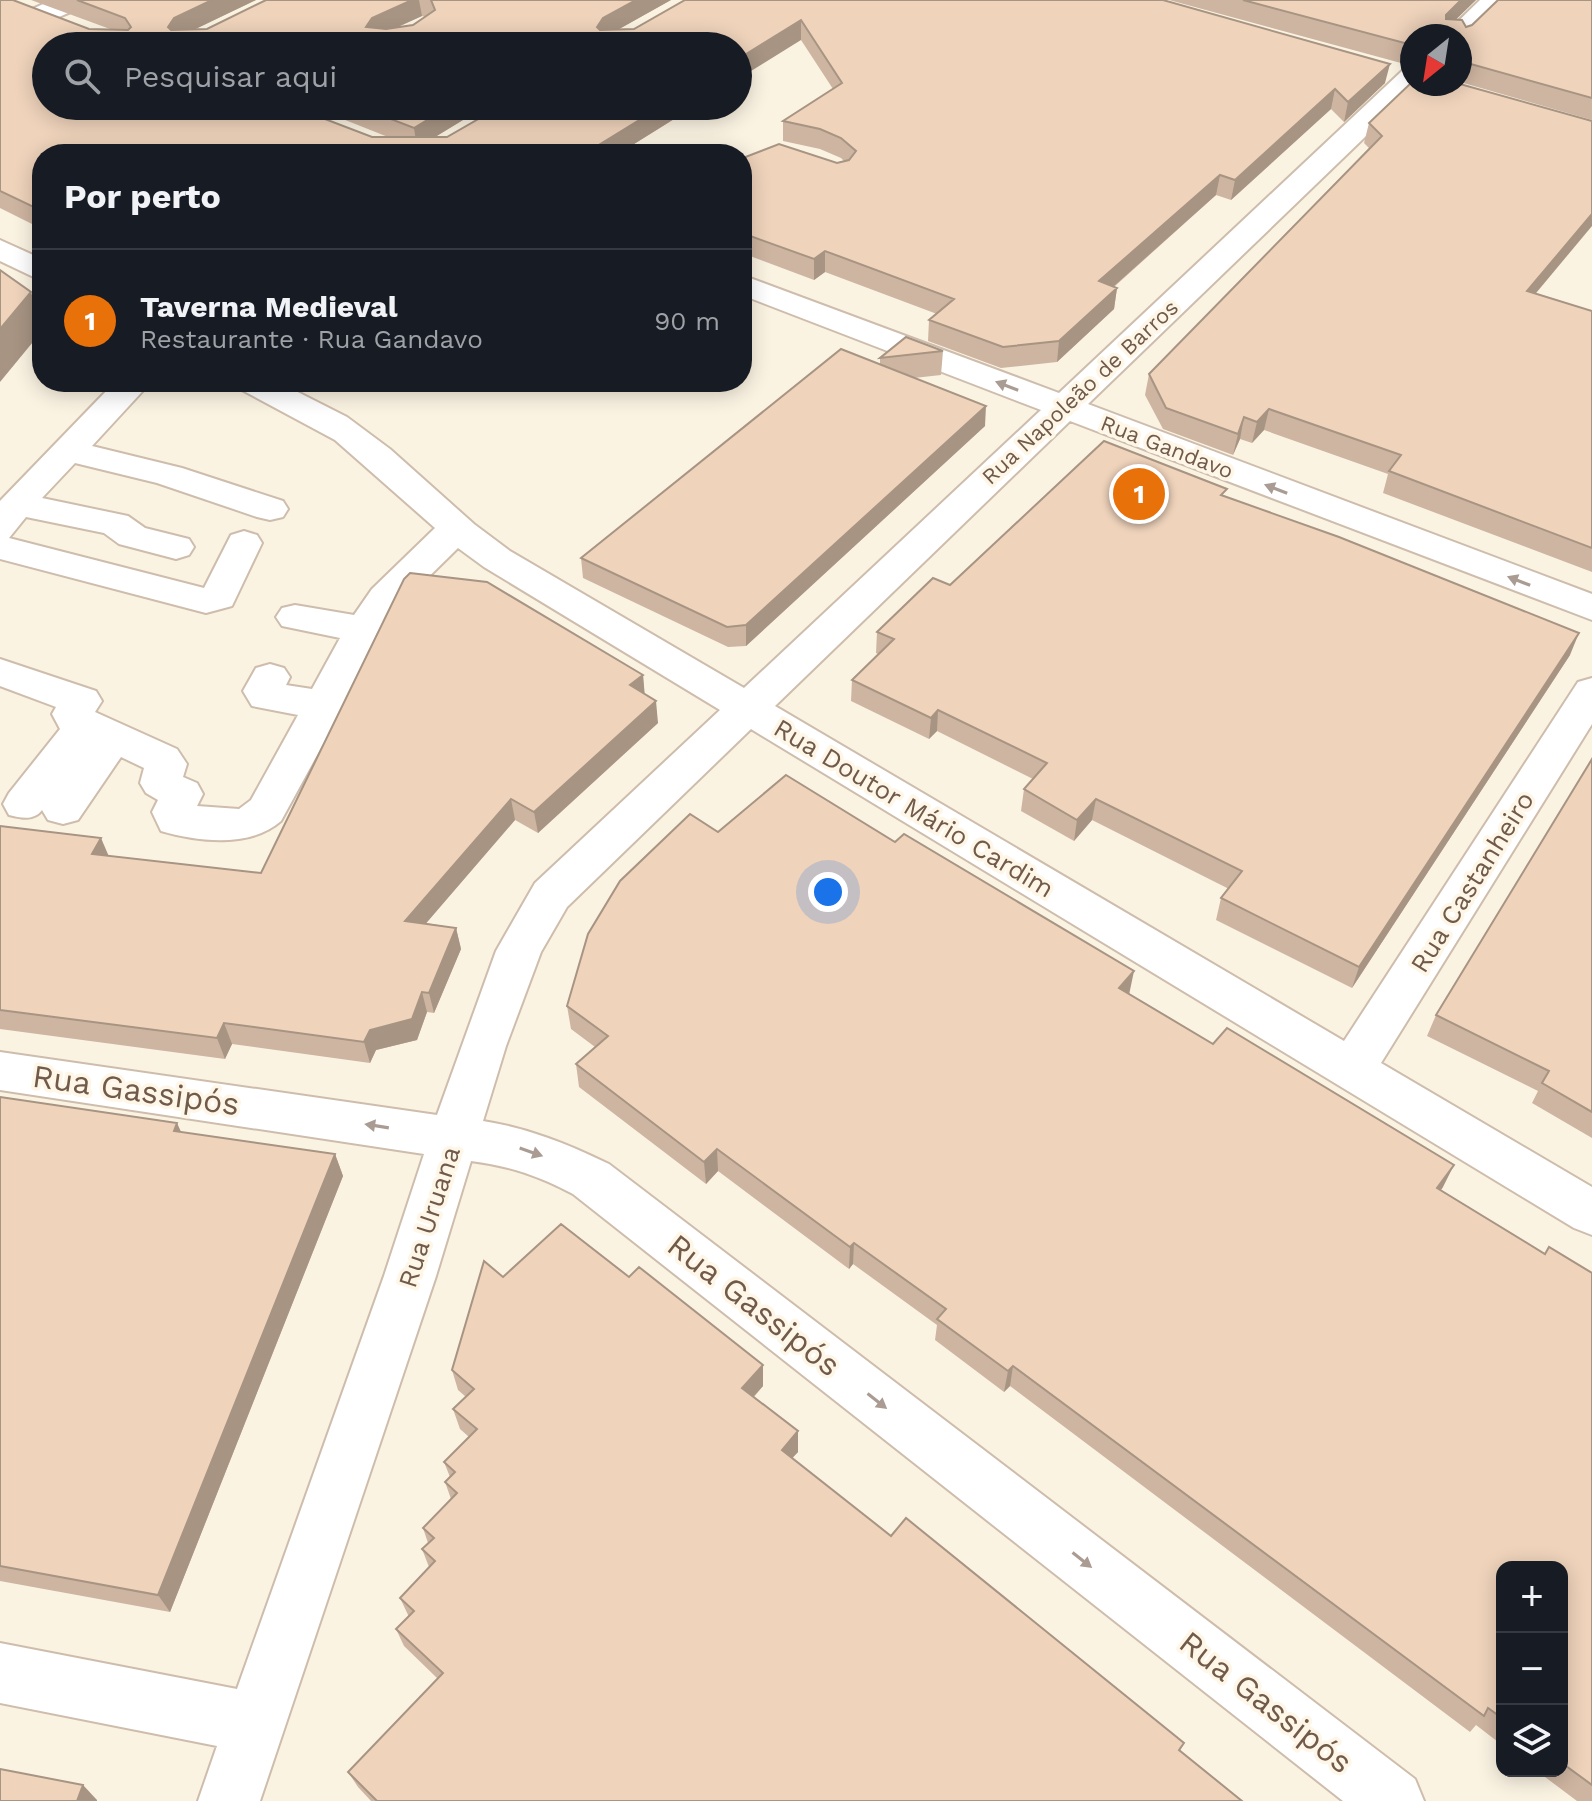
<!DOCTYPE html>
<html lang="pt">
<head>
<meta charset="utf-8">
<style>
  body { margin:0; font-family:"Work Sans",sans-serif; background:#20242c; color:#f1f3f6 }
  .controls { position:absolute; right:24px; bottom:24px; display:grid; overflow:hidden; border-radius:16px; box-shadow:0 4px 20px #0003 }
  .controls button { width:72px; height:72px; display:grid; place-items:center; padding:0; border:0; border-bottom:2px solid #363941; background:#171b24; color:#f1f3f6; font:40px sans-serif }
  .compass { position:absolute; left:1400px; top:24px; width:72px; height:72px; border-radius:50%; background:#171b24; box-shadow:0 4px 20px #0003; rotate:210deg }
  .you { position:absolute; left:828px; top:892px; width:28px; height:28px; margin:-20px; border:6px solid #fff; border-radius:50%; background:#1a73e8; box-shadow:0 0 0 12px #1a73e833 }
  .badge { display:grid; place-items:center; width:52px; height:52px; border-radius:50%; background:#e0754c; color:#fff; font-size:26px; font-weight:700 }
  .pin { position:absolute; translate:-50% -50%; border:4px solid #fff; box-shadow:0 2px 8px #0006 }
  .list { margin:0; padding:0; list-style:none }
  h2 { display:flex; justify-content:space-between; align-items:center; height:104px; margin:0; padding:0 32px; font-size:34px }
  h2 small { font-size:26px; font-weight:400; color:#9ea1a6 }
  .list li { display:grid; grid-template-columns:52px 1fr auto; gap:24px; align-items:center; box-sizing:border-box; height:144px; padding:0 32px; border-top:2px solid #363941 }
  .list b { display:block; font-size:30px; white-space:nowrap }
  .list p { margin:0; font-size:26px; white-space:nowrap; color:#9ea1a6 }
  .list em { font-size:26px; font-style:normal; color:#9ea1a6 }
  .icon { flex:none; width:44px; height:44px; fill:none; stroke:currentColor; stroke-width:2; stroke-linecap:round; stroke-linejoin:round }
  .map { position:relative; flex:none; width:1592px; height:1801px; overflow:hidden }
  .search { position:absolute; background:#171b24; box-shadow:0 4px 20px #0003; left:32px; top:32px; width:720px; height:88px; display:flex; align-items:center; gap:20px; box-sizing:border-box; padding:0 28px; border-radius:44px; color:#9ea1a6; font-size:30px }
  .panel { position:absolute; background:#171b24; box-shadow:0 4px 20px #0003; left:32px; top:144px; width:720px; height:248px; border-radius:32px }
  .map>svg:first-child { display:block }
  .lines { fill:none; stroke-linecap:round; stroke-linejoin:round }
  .minor-casing { stroke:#cebdac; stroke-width:4 }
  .minor { fill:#fff; fill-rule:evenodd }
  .wall { fill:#ceb5a1; fill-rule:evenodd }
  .shaded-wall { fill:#a79483 }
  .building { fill:#efd3bb; stroke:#a79483; stroke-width:2 }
  .oneway { fill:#aa9c92 }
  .labels { text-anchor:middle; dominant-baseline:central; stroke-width:7; stroke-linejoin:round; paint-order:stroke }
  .far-street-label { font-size:22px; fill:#715a4a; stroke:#fef7e8 }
  .street-label { font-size:26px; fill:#715a4a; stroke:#fef7e8 }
  .near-street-label { font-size:32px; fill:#715a4a; stroke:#fef7e8 }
</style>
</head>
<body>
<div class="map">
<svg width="1592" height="1801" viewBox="0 0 1592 1801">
  <rect width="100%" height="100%" fill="#fbf3e2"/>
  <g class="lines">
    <defs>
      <g id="minor">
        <path d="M52,0H86C76,13 46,24 30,20L26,15L30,10Z"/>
        <path d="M1480,0H1508L1465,42L1460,43V36H1443Z"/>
        <path d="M1412,69V84H1420L1088,404L1592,594V620L1070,421L775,706L1344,1041L1578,682L1592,678V724L1381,1063L1592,1187V1235L1574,1228L751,729L567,907L541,952L506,1046L483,1121C528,1128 568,1144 609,1164L1415,1779L1424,1801H1343L573,1194C539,1176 510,1166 471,1161L436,1276L260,1801H198L217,1746L0,1703V1643L237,1689L384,1276L424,1154L0,1090V1052L437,1115L496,951L535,883L720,710L484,567L458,548L398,607L281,821C250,848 199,842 161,831L152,812L158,800L146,793L140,783L144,768L121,757L78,820L63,824L48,820L42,810C34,821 21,818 9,815L3,804L9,793L60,729L52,714L56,707L0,686V659L96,691L102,701L95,712L177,749L187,764L183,777L197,783L203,794L197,806L239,809L251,800L298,715L252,706L243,691L256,668L270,664L284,668L290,677L286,685L312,689L340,638L282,626L276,617L282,608L295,605L354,615L372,589L435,528L335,440L240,389L235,382H278L347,417L390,449L474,524L510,551L744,688L1041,410L742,295V275L1059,393L1402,71Z"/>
        <path d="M0,240L42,259V281L0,261Z"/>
        <path d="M115,382H151L92,446L182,468L283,501L288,509L283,517L270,520L257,517L157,483L75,463L42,498L128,516L145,528L189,539L194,547L189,555L176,559L119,544L104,533L26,517L9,538L204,588L231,535L244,531L257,535L262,543L232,606L206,613L0,559V501Z"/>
      </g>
    </defs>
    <use href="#minor" class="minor-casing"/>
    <use href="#minor" class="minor"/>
  </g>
  <g class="wall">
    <path d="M0,0L89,29H110L31,0H256L195,29H207L266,0H671L619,29H634L685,0L1385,83L1344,122L1331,109L1231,200L1216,195L1114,287L1117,288L1114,309L1057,362L1001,368L928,341L929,320L937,314L825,272L814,280L742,253V156L743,158L837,163L844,161L841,158L820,149L783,141V121L833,89L801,40L46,46L372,137H388L310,106H486L435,137H447L501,106H695L618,154H42V229L0,208ZM422,16L425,17L413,25L396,28Z"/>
    <path d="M1169,0H1476L1456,19L1466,27L1592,0V120L1460,82V36H1412V66Z"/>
    <path d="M1369,123L1536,293L1592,311V572L1383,493L1388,474L1264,430L1252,443L1240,439L1233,455L1163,429L1145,395L1149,374L1369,148L1364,143Z"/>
    <path d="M943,351L941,375L914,378L985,426L746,646L728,647L583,578L581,558L880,365V358Z"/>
    <path d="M1225,496L1570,655L1352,988L1216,920L1221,898L1229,889L1092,820L1074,841L1021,811L1024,789L1033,779L937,731L929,739L851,701L852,680L878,654L876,653L877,632L950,585Z"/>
    <path d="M643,675L644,694L658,723L538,833L515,820L426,923L456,928L461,949L434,1013L427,1012L417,1040L376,1050L370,1063L232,1044L225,1059L0,1029V826L109,856L261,873Z"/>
    <path d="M1592,759V1138L1532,1103L1538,1091L1427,1036L1436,1015Z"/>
    <path d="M718,832L1130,994L1443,1187L1441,1190L1545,1254L1592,1273V1801H1577L1537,1771H1562V1567H1502V1745L1476,1725L1470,1732L1010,1386L1004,1392L935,1340L937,1325L853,1264L849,1269L718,1171L706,1184L579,1087L576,1064L595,1047L571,1029L567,1006Z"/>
    <path d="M0,1097L181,1132L335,1154L343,1176L170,1612L0,1581Z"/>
    <path d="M503,1277H629L763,1365V1386L754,1397L798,1452L792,1458L891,1536L1184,1743L1180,1751L1242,1801H371L358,1787L348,1772L438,1679L404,1646L396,1629L409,1617L400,1598L429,1567L422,1549L428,1543L423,1528L451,1499L445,1482L450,1477L444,1462L469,1437L460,1429L453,1409L466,1397L458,1390L452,1370Z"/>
  </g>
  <g class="shaded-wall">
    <path d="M212,0H256L179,37L168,27L174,18Z"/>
    <path d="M412,0H419L422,16L375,37L366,27L372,18Z"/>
    <path d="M636,0H671L605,37L597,27L603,18Z"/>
    <path d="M1461,0H1476L1441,34L1446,15Z"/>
    <path d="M801,20V40L738,79V59Z"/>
    <path d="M1390,64L1385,83L1344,122L1348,102Z"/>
    <path d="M1335,89L1331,109L1231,200L1235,180Z"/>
    <path d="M450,106H486L417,148L414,128Z"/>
    <path d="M662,106H695L618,154H584Z"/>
    <path d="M1220,175L1216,195L1096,302L1099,281Z"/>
    <path d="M1592,214V226L1521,311L1527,291Z"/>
    <path d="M825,251V272L814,280V259Z"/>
    <path d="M1117,288L1114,309L1057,362L1059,341Z"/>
    <path d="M31,292L42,323V331L0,382V329Z"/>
    <path d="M986,406L985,426L746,646V625Z"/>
    <path d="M1269,409L1264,430L1252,443L1257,422Z"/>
    <path d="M1244,417L1240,439L1233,455L1238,434Z"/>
    <path d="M1579,633L1570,655L1352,988L1359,967Z"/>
    <path d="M643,675L645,697L630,685Z"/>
    <path d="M656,701L658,723L538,833L534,812Z"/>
    <path d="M938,710L937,731L929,739L931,718Z"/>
    <path d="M511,799L515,820L410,942L405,921Z"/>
    <path d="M1096,799L1092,820L1074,841L1077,820Z"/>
    <path d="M101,838L110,859L92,854Z"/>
    <path d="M456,928L461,949L434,1013L429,993Z"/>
    <path d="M1134,971L1129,995L1119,988Z"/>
    <path d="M422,992L427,1012L417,1040L376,1050L370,1063L364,1042L370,1030Z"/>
    <path d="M224,1023L232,1044L225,1059L217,1038Z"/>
    <path d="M177,1123L187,1145L174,1131Z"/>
    <path d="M717,1149L718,1171L706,1184L704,1162Z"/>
    <path d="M335,1154L343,1176L170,1612L158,1595Z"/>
    <path d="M1454,1165L1443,1187L1426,1210L1437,1188Z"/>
    <path d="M854,1243L853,1264L849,1269L850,1247Z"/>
    <path d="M763,1365V1386L743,1408L742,1388Z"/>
    <path d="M1013,1366L1010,1386L1004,1392L1008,1371Z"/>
    <path d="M798,1431V1452L782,1469V1450Z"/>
    <path d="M83,1785L97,1800V1801H77Z"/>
  </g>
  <g class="building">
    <path d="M0,0H13L89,29L128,30L131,27L125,18L77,0H212L174,18L168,27L171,30L207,29L266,0H412L372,18L366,27L386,29L413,25L435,10L431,0H636L603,18L597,27L600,30L634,29L685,0H1163L1390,64L1348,102L1335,89L1235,180L1220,175L1099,281L1117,288L1059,341L1003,347L929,320L954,299L825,251L814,259L742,233V156L743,158L779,144L837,163L849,160L856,151L841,138L820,129L783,121L842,83L801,20L738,59V46H46V106H291L372,137H447L501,106H662L584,154H42V211L0,191Z"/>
    <path d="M1243,0H1461L1446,15V19L1462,20L1466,27L1472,25L1498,0H1592V98L1460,61V36H1412V45Z"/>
    <path d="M1412,82V84H1460L1592,121V214L1527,291L1592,311V548L1389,471L1401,455L1269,409L1257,422L1244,417L1238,434L1166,408L1149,374L1382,136L1369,123Z"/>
    <path d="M357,106H450L414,128Z"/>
    <path d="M0,270L31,292L0,329Z"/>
    <path d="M906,337L943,351L880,358Z"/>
    <path d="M841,349L986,406L746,625L727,627L581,558Z"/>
    <path d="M1104,441L1227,489L1221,495L1339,537L1579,633L1359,967L1221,898L1242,871L1096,799L1077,820L1024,789L1047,763L938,710L931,718L852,680L894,639L877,632L933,578L950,585Z"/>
    <path d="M410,573L487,582L643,675L630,685L656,701L534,812L511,799L405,921L456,928L429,993L422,992L412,1019L370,1030L364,1042L224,1023L217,1038L0,1010V826L101,838L92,854L261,873L404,579Z"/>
    <path d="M1592,759V1112L1542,1083L1549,1071L1436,1015Z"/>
    <path d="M786,775L895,842L904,834L1134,971L1119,988L1213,1044L1227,1028L1454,1165L1437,1188L1545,1254L1549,1247L1592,1273V1785L1562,1763V1567H1502V1718L1488,1708L1484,1716L1013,1366L1008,1371L937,1319L946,1309L854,1243L850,1247L717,1149L704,1162L576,1064L608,1036L567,1006L588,934L620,881L690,814L718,832Z"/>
    <path d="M0,1097L177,1123L174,1131L335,1154L158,1595L0,1566Z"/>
    <path d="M561,1224L629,1277L639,1267L763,1365L742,1388L798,1431L782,1450L891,1536L906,1518L1184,1743L1179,1750L1242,1801H377L348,1772L443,1673L396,1629L414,1611L400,1598L435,1561L422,1549L434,1538L423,1528L457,1493L445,1482L455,1472L444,1462L477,1429L453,1409L474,1389L452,1370L484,1261L503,1277Z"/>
    <path d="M0,1769L83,1785L77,1801H0Z"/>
  </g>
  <defs><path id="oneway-solid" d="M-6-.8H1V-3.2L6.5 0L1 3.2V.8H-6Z" transform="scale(2)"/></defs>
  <g class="oneway">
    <use href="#oneway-solid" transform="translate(1007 386) rotate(-159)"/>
    <use href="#oneway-solid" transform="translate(1276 489) rotate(-159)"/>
    <use href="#oneway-solid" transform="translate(1519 581) rotate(-159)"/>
    <use href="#oneway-solid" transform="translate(377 1126) rotate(-171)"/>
    <use href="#oneway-solid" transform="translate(531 1152) rotate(19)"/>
    <use href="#oneway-solid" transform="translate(877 1401) rotate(38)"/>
    <use href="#oneway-solid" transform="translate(1082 1560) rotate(38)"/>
  </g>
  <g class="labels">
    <g class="far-street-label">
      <text transform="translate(1080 392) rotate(-43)">Rua Napoleão de Barros</text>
      <text transform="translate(1167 447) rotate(21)">Rua Gandavo</text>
    </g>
    <g class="street-label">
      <text transform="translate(914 808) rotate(31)">Rua Doutor Mário Cardim</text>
      <text transform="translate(1472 882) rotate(-58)">Rua Castanheiro</text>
      <text transform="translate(429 1217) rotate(-72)">Rua Uruana</text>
    </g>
    <g class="near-street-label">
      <text transform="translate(136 1090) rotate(8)">Rua Gassipós</text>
      <text transform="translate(754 1305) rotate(38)">Rua Gassipós</text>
      <text transform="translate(1266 1702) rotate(38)">Rua Gassipós</text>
    </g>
  </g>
</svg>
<div class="controls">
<button>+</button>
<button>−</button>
<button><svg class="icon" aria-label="layers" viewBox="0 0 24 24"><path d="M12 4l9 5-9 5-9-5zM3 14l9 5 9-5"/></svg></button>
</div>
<svg class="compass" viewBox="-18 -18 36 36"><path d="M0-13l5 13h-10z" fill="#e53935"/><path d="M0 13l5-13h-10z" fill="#9ea1a6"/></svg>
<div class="you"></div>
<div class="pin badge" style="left:1139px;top:494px;background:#e8710a">1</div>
<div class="search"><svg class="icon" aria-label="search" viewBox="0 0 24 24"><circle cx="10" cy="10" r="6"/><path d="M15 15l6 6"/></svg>Pesquisar aqui</div>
<section class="panel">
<h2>Por perto<small></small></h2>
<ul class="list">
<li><span class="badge" style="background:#e8710a">1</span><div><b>Taverna Medieval</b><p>Restaurante · Rua Gandavo</p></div><em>90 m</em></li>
</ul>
</section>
</div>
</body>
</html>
